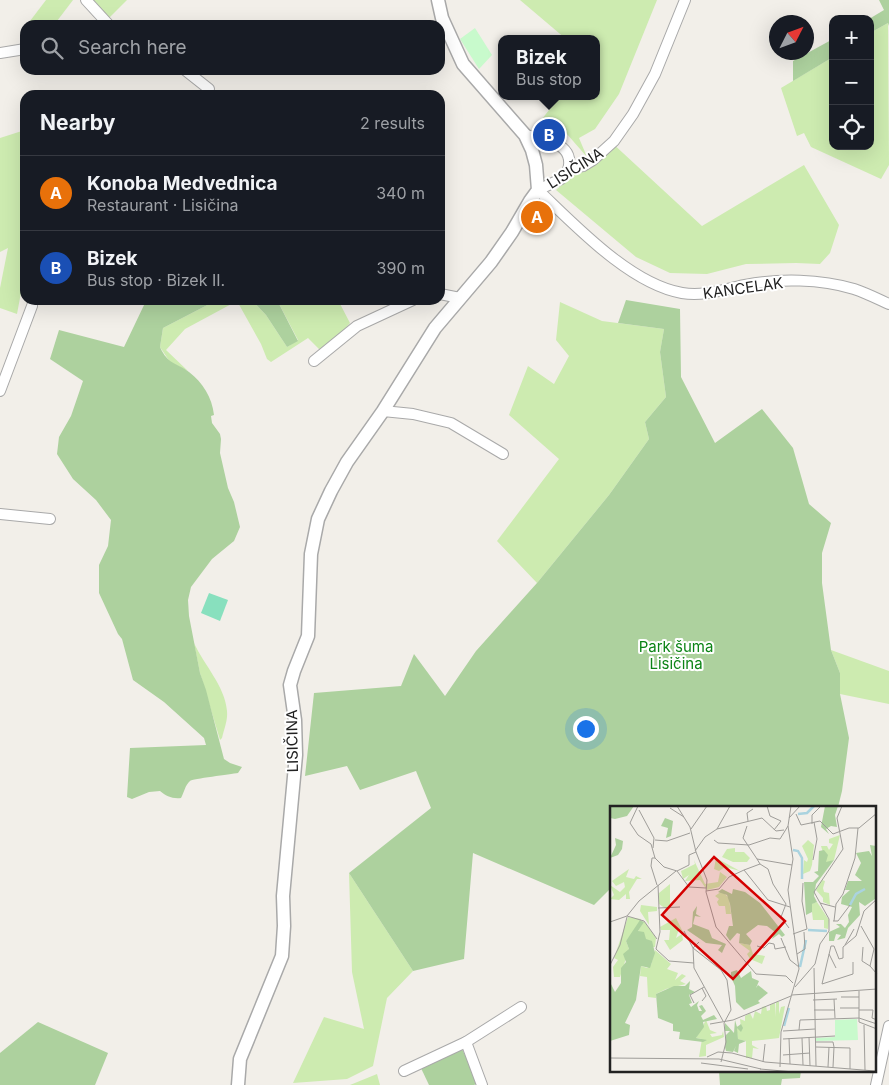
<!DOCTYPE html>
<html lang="en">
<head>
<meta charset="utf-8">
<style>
  body { margin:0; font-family:Inter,sans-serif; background:#242831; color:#f1f3f6 }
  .controls { position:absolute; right:15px; top:15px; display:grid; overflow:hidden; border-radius:10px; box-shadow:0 5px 20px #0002 }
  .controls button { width:45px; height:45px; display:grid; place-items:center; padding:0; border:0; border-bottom:1px solid #363941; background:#171b24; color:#f1f3f6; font:25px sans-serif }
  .compass { position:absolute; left:769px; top:15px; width:45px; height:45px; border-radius:50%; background:#171b24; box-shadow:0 5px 20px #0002; rotate:48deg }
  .you { position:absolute; left:585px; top:728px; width:18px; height:18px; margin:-12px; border:4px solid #fff; border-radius:50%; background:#1a73e8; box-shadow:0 0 0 8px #1a73e833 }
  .badge { display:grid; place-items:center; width:32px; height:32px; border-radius:50%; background:#db2777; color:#fff; font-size:16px; font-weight:700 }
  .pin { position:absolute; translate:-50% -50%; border:2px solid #fff; box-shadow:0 1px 5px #0006 }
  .popup { position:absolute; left:498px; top:35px; width:102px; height:65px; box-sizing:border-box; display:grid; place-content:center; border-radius:10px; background:#171b24; filter:drop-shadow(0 1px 4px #0005); font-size:16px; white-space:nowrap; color:#9ea1a6 }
  .popup b { font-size:19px; color:#f1f3f6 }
  .popup::after { content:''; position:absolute; left:50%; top:100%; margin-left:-10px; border:10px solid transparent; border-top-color:#171b24 }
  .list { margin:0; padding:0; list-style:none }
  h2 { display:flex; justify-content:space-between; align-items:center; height:65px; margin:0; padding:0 20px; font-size:21px }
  h2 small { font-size:16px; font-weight:400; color:#9ea1a6 }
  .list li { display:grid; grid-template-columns:32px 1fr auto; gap:15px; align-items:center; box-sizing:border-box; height:75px; padding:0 20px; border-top:1px solid #363941 }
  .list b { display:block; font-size:19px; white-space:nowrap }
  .list p { margin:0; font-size:16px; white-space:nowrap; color:#9ea1a6 }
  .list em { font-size:16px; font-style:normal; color:#9ea1a6 }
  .icon { flex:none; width:28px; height:28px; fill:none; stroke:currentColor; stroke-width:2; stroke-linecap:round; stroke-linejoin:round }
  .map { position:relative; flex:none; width:889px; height:1085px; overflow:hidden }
  .search { position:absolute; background:#171b24; box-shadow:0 5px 20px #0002; left:20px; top:20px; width:425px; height:55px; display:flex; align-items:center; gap:12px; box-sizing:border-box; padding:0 18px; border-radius:15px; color:#9ea1a6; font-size:19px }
  .panel { position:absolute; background:#171b24; box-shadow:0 5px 20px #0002; left:20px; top:90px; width:425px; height:215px; border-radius:15px }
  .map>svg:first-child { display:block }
  .grass { fill:#cdebb0 }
  .forest { fill:#add19e }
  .park { fill:#c8facc }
  .pitch { fill:#88e0be }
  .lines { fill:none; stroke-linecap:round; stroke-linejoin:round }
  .minor-casing { stroke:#a9a9a9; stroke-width:12 }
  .tertiary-casing { stroke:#a9a9a9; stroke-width:15 }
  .minor { stroke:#fff; stroke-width:10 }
  .tertiary { stroke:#fff; stroke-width:12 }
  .labels { text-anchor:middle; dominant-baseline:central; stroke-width:4; stroke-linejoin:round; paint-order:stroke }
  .street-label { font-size:15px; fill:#222; stroke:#fff }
  .park-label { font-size:15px; fill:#0c8416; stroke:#fff }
  .inset-river { fill:none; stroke:#aad3df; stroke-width:2.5 }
  .inset-road { fill:none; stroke:#9f9d99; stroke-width:1 }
  .view { fill:#d40000; fill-opacity:0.15; stroke:#d40000; stroke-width:2.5 }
  .inset-edge { fill:none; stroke:#222; stroke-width:2.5 }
</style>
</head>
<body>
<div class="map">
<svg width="889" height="1085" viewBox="0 0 889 1085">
  <rect width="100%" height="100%" fill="#f2efe9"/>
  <g class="grass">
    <path d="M46,0H73L54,25H27Z"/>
    <path d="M92,0H127L108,19Z"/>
    <path d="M520,0H657L619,94L595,129L579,138L587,157L560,126L542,119L560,96H596V39H566Z"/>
    <path d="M888,23L889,165L881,179L811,147L804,133L797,136L781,88L833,57V146H870V33Z"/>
    <path d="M25,130V271L17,314L0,308V288L8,248L0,252V138Z"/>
    <path d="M610,141L702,226L804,165L839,225L830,253L820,264L796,263L746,264L707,274L670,273L636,257L556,190Z"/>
    <path d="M217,300H252L266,315L287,347L298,340L277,300H338L350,323L335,341L322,352L308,338L271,362L267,359L261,344L237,301L185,329L166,350L188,371L170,362L160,347L163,328Z"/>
    <path d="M560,302L602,321L664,329L660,352L666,397L645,422L649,439L609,495L537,583L497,541L559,459L509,415L528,366L554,384L569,356L556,340Z"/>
    <path d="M194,643C204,665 225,686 227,711C228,720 224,729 222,738L220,740L200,673Z"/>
    <path d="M831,650L889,671V704L840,694V673Z"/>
    <path d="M349,873L413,971L387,998L373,1066L347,1079L293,1083L324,1017L364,1029L352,972Z"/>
    <path d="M377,1074L380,1085H350Z"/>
  </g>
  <g class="forest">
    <path d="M879,0H889V26L888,23L870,33V19H869L884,10Z"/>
    <path d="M833,39V57L793,81V61Z"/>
    <path d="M154,300H217L163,328L160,347C168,365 176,362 189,372C203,383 212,397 214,415L211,416L212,423L220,434L221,439L220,453L228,488L234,502L240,527L234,541L212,559L191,587L188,600L189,616L200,673L206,690L224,759L230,763L242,767L238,773C231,774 192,779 190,781C185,785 184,793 181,798C172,799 166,796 160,791L149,792L132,799L127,797L130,748L206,745L204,738L164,702L133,680L122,639L118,634L99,593V565L108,546L111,520L96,500L73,479L57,454L59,437L71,416L83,381L50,359L59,330L124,347L145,303Z"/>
    <path d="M252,300H277L298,341L287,347L266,315Z"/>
    <path d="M626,300L680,309L681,377L715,443L762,409L793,448L809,504L831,523L822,553V583L831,650L840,673V694L849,738L842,791L838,807L612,808L611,888L594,905L473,853L464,959L413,971L349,873L431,808L416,771L360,790L347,766L305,776L314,693L401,686L414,654L445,696L476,651L537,583L609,495L649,439L645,422L666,397L660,352L664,329L618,323Z"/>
    <path d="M38,1022L108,1053L95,1085H0V1053Z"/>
    <path d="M459,1043L479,1083L474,1085H429L420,1066Z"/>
    <path d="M719,1071H801L800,1078L782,1079L781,1085H720Z"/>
  </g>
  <path class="park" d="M475,28L492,55L479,69L460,39Z"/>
  <path class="pitch" d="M209,593L228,600L220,621L201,613Z"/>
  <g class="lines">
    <defs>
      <g id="minor">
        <path d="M86,0L109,25"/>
        <path d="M685,0L655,74L633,114L614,141L593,160L583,166L568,170L561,179L538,190C575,225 630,284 682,293C704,297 724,289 745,285C779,278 821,279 854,289C866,293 878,299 889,304"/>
        <path d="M0,53L25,49"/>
        <path d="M185,70L209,89"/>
        <path d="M525,135C544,139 576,143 568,170"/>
        <path d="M440,294L460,298"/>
        <path d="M314,361L357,326L413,300"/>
        <path d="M0,391L32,306"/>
        <path d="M383,411L413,414L451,423L503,454"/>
        <path d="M0,514L50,519"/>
        <path d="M466,1042L482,1085"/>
        <path d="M404,1071L466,1042L521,1007"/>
        <path d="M876,1085L889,1026"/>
      </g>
      <path id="tertiary" d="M238,1085L240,1059L282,956L284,926L283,896L296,755L295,720L290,685L294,671L308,636L311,554L318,519L331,491L347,462L383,411L435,328L491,262L512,232L530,201L538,190L536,165L532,150L525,135L463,64L442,18L438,0"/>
    </defs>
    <use href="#minor" class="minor-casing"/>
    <use href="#tertiary" class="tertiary-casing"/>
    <use href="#minor" class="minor"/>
    <use href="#tertiary" class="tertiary"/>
  </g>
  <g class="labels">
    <g class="street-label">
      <text transform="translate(575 168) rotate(-32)">LISIČINA</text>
      <text transform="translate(743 288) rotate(-8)">KANCELAK</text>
      <text transform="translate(292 741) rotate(-91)">LISIČINA</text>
    </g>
    <g class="park-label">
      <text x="676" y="646">Park šuma<tspan x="676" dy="17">Lisičina</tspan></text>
    </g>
  </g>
  <g transform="translate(610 806)">
    <rect width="266" height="266" fill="#f2efe9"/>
    <path d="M230,29L224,54L216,57L211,40H217L219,44L223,38L219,37V33ZM198,34L204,39L202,59L200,65L193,68L194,54L197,56L198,53L192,40ZM125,42V46H134L140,52L137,56H123L112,51L117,43ZM106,52L108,53L130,65L115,61L109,65L104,63ZM84,54L95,78L108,76L110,66L117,71L109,81L97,84L90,74L75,75L79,69L73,73L71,65L85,58ZM19,63L16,71L24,73L26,70L32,73H27L19,86L20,93H16V88L9,94L0,93L4,89L0,79L10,86L15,81L14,76L6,80L2,75ZM212,74L215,75L213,82L214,86L219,87L220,99L213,96V92L206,84ZM60,78V103H56V111V103L49,98V87ZM112,85L119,92L121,108H116L115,100H109L107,96L109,93L105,90ZM207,96L219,114L218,123L214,122V114H203L201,98ZM31,99L47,101V105L38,106L39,119L30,105ZM18,111L31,113L30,118L16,135L19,143L10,171H4L3,161L8,154L4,152ZM66,112L73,126L69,123L66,132L72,128L73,134L60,144L54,134H59L60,124H51L50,121ZM34,115L46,132L45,141H41L28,125ZM129,137L140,139L143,148L155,150L152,158L140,153L137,148L140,145ZM45,144L61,158L57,163L68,167L65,174L72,168L76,170L70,175L76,178L56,183L46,188V192L38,191L37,171L30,170L31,160L37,162L41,159ZM166,196H169V208L171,201L175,200L169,232L142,235V239L149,243L143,242L142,252H136V235L128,233L126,220L131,222L130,213L135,215V210L140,207L143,213L145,205L151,208L152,201L156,200L157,205L160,204V199L165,197L166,211ZM96,214L100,224L107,227L100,228L102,231L112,229L113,225L114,231L96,239V250L89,251L92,233L86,232Z" fill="#cdebb0"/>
    <path d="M0,0H24L17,10L5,13L0,12ZM215,0H228L225,9L227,21L221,20L216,23L219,28L211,21ZM55,12L63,15L61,30L56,32L58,22L51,20ZM5,32L13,35L12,43L8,49L0,52L6,39ZM260,39L266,40L265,93L255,100L249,96L250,109L238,122L235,132L227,134L231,129L226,128L224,135H219V126L230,121L226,118H231L229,116L235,122L239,116L238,109L242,101L231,98L232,91L240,84H235L238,75H252L245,69L251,57L246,47L259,45L262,50ZM214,44L218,49L216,56L224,54L206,78L204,90L207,96L202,98V106L196,109L194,76H203L209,70L204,66L208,65L209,45ZM112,83L122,88L123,83L135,86L150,97L175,129L172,131L169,128L162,133L165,126L157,120L148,119L136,128L142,135L140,139L129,137L130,128L127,127L120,135L116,129L119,120H123L120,98L117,89L108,86ZM87,100L86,108L91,111L85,110L83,118L99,124L102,132L116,138L112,147L108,144L112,139L96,137L77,124L82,121L83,106ZM30,114L34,116L28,125L34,126L36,133L42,135L45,147L40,162L31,160L26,194L15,217L20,219L19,229L0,235V176L5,186L11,177V162L16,156L13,148L19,143L16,135ZM127,164L131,172L141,165L142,172L149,175L146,182L148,179L158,187L148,195L150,197L134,204L126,196L125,180L121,171V166ZM80,175L79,183L85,186L79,189L82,197L79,198L81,201L89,195L87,199L89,205H92L89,200L92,199L96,205L91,210L93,214L104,209L107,213L93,216L94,221L86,232L97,234L93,236L69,233L70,226L63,225V218L48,212L46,188L64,180H75ZM125,214L127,221L131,218L133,222L131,226L127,222L128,233L136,235L129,238L128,247L124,245L126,240L123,246L116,245L115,241L116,229L120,225H115V217L124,227Z" fill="#add19e"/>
    <path d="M247,213L248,234L206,235V232L225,231V214Z" fill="#c8facc"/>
    <path class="inset-river" d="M188,8L197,7L204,0M183,44L188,45L192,52V73M240,99L246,88L255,83M198,124L217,125M190,161L196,134M174,220L179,202"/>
    <path class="inset-road" d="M28,0L20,17L28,29L41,38L45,52L54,61L67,65L79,81L96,82M67,0L80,21L86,46L79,49V59L67,65M157,0L160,10L171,15L164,24M60,2L74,11M29,4L44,32L43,42M186,8L191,19L210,15L223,28L239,22H249L267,7M179,12L190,0M138,15L137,7L143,3M202,18V9L211,0M137,20L133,32L147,53L182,59M81,23L97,0M107,23L152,12L166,25L174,24M45,34L57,35L80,27M104,34L108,37L139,39L160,32L170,33L178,20M85,45L95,31L107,23L120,0M86,46L97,74L96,86L106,121L146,168L176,170L183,177M45,52H42L41,60L47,79M203,54L207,33L204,16M150,58L158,63L163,78L176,98L171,111L179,122M134,64L150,58L147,53M48,79L50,126L46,143L59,155L84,157M96,85L109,83L119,71L134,64L158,94L180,101M210,97L225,101M48,102L70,101M17,110L29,95L66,65M17,110L34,115L47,133M223,115H228L240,99M224,115L226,98L233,88L245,52L248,22M0,116L17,110M251,120L264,143L260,160L267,168M74,125L83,142L111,164L117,174L121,204L114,217L116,236L111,256M183,128L197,123L192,95L193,77M171,132L180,154L189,161M89,136L83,142L84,162L113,215M235,139L244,123M147,140L154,142L159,137L164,138L165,143L176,141M253,141L252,155L260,160M187,148L195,143L194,126M219,148L226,162M243,156V168L212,178L221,140H224L229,153L233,152V141L246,130L254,105L267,93M0,159L10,139L17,111M204,162L206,260M185,181L205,158L210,138L219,125V113L204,86L233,43L227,12L232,0M249,185V216L267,223M182,189L267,183M231,191H249M224,193L225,212M203,194L227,193M92,195L96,190L92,182M84,197L80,189L94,181M230,202H249M204,204H225M249,204H263L262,212L267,214M100,218L123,214L181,190M254,219L255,264M189,224L190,214L249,212L267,218M173,225L205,223M199,231L200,260M179,232L180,258M192,232L193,259M173,233L225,230M205,236H223L224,241M206,241L240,242V263M173,249L200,247M97,251L108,246L122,247L155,256L265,265M0,252L109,253L151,263M153,256L155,238M91,257L138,263M170,261L171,226L189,163L178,84L183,53L178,20L181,0M218,261L219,241M223,261L224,241M150,263L184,266"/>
    <path class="view" d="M104,51L175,115L123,173L52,109Z"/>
    <rect width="266" height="266" class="inset-edge"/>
  </g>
</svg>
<div class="controls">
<button>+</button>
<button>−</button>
<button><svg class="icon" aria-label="locate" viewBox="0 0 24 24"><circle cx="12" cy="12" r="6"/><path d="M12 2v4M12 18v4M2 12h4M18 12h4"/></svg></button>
</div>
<svg class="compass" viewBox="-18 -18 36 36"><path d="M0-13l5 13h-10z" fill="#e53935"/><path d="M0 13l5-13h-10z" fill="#9ea1a6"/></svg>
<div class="you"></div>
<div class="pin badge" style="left:537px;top:217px;background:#e8710a">A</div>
<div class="pin badge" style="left:549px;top:135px;background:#1a4fb4">B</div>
<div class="popup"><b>Bizek</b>Bus stop</div>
<div class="search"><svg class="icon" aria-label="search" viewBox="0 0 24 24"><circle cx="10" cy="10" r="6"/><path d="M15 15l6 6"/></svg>Search here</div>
<section class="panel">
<h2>Nearby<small>2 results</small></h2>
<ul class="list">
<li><span class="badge" style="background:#e8710a">A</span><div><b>Konoba Medvednica</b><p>Restaurant · Lisičina</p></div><em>340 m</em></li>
<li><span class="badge" style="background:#1a4fb4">B</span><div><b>Bizek</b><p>Bus stop · Bizek II.</p></div><em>390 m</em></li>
</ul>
</section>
</div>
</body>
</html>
